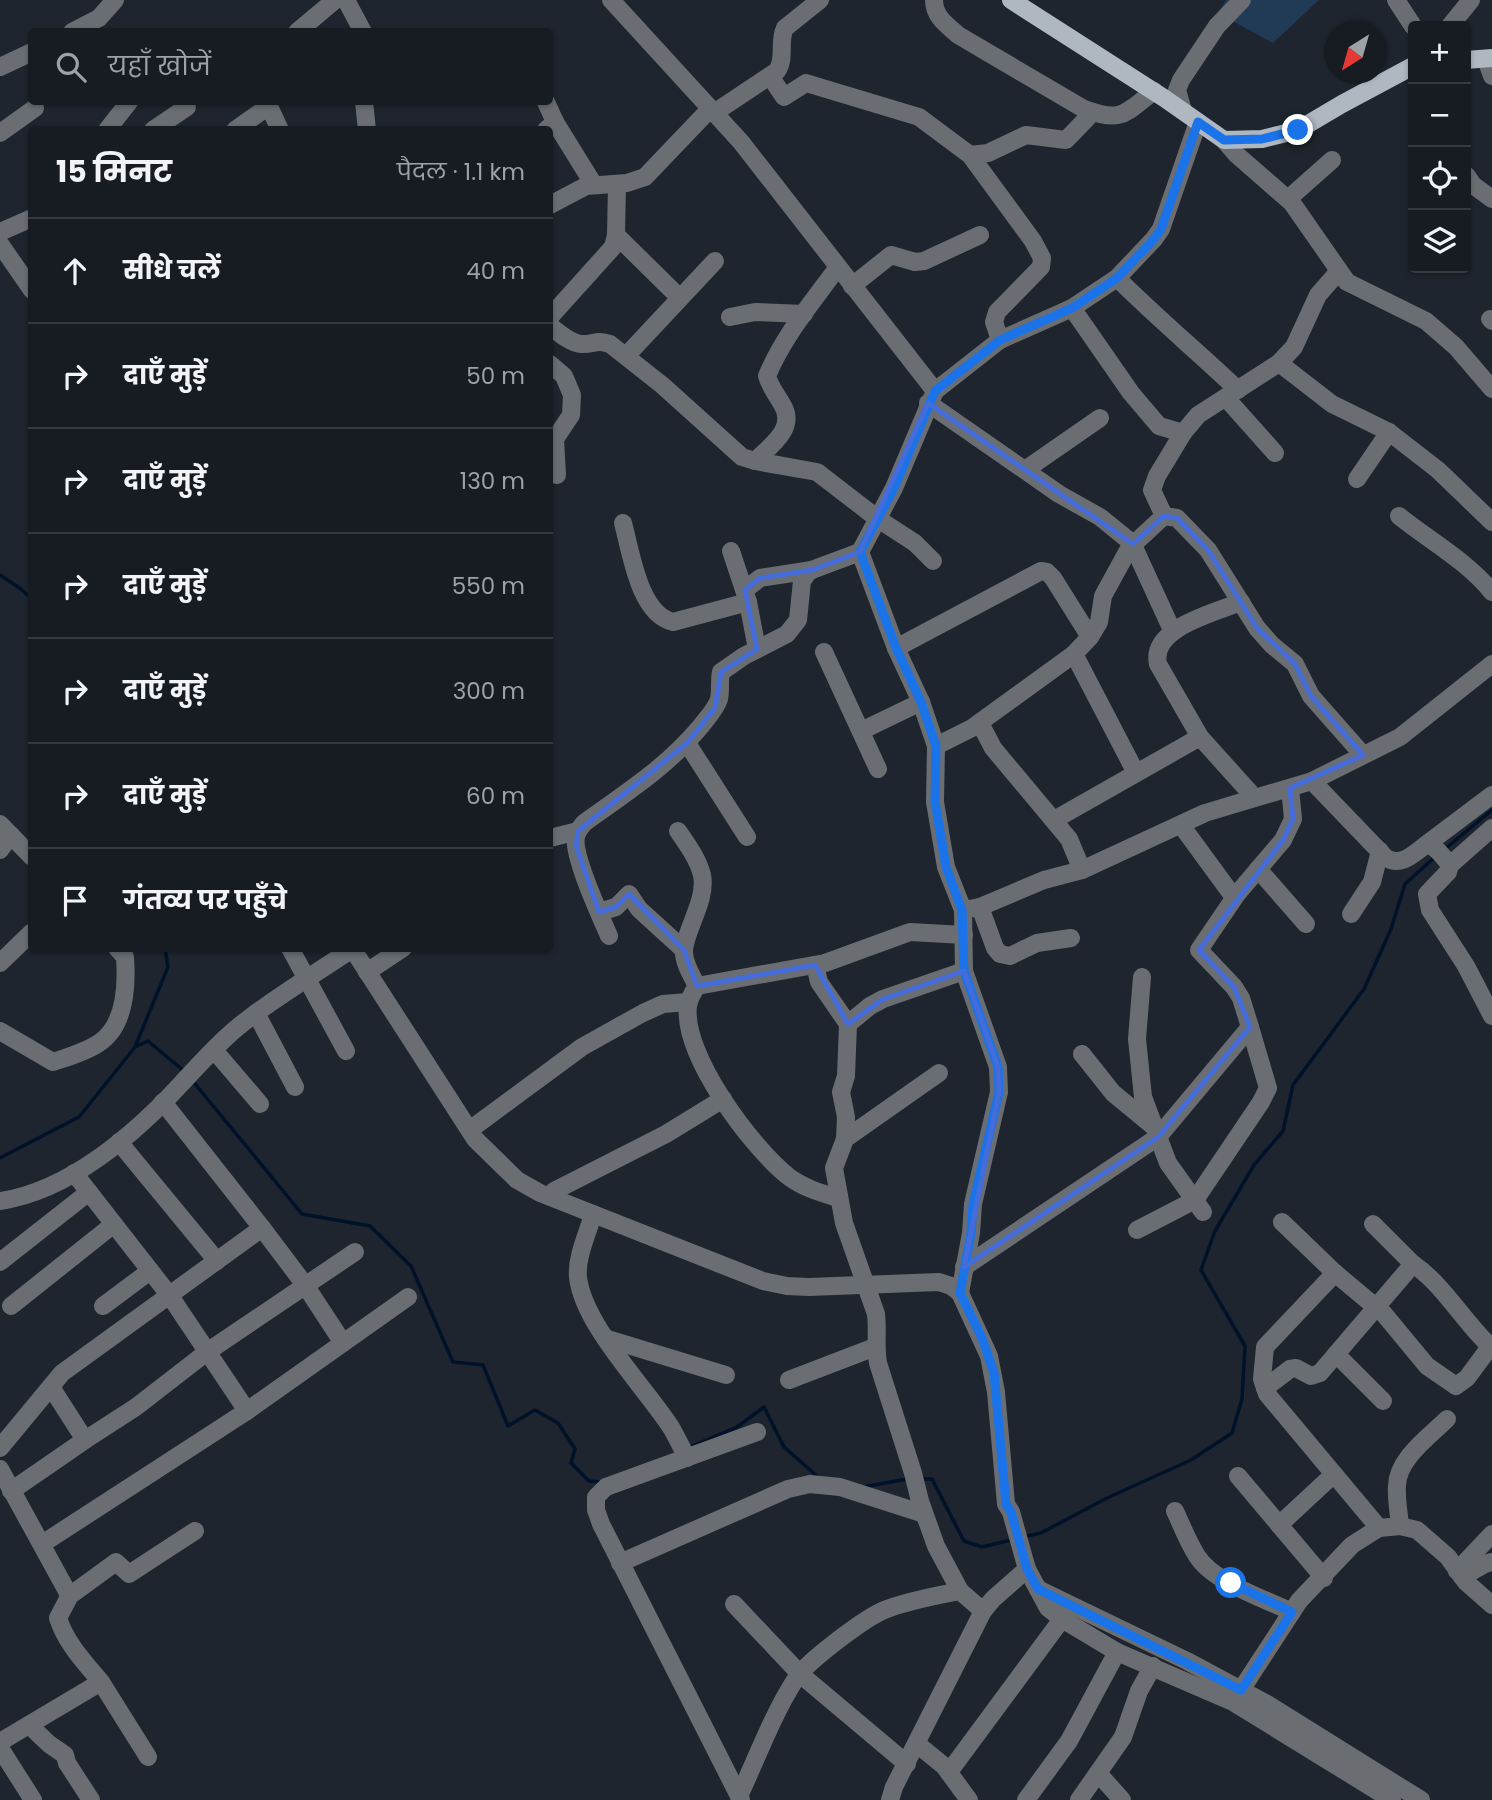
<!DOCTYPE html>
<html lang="hi">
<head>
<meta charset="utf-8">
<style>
  body { margin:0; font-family:Poppins,"Noto Sans Devanagari",sans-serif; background:#1f252a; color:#f1f3f6 }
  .controls { position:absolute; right:21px; top:21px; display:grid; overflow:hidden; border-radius:7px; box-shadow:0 2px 5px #0004 }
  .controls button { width:63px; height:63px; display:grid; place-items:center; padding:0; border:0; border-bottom:2px solid #353a40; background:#161c22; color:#f1f3f6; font:35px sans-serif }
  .compass { position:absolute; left:1324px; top:21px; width:63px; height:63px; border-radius:50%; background:#161c22; box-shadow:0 2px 5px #0004; rotate:217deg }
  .stop { position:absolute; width:21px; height:21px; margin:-16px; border:5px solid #1a73e8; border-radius:50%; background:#fff }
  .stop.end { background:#1a73e8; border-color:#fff; box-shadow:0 2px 7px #0008 }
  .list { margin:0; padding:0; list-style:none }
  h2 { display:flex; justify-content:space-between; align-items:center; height:91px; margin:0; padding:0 28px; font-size:30px }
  h2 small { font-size:23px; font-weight:400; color:#9ea1a5 }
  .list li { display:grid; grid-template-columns:46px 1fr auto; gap:21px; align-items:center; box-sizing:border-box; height:105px; padding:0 28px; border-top:2px solid #353a40 }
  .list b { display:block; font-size:26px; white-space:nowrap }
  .list em { font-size:23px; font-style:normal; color:#9ea1a5 }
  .icon { flex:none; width:38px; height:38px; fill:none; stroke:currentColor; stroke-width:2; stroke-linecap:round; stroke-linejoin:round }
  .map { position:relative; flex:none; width:1492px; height:1800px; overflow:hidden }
  .search { position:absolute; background:#161c22; box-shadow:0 2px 5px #0004; left:28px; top:28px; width:525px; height:77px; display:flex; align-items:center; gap:18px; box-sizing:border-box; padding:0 24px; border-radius:7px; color:#9ea1a5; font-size:26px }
  .panel { position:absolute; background:#161c22; box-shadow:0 2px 5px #0004; left:28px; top:126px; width:525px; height:826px; border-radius:7px }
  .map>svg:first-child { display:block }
  .green { fill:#213a55 }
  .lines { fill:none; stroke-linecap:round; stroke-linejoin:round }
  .stream { stroke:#00122a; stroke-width:3.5 }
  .minor { stroke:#6a6e72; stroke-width:18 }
  .major { stroke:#afb7c1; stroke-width:18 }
  .route { stroke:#1a73e8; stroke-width:9 }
  .marked { fill:none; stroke:#446cdb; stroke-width:5; stroke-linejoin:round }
</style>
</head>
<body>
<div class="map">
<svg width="1492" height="1800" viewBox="0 0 1492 1800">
  <rect width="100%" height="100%" fill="#1e252e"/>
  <path class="green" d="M1226,0H1319L1273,43L1218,13Z"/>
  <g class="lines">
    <g class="stream">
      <path d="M0,575L21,589L32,599"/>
      <path d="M1445,849L1492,810"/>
      <path d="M135,1047L148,1041L184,1071"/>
      <path d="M191,1079L302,1214L370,1226L411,1266L453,1362L483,1365L508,1426L535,1410L558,1423L575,1449L571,1463L589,1481L602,1482"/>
      <path d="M0,1158L79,1117L135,1047L168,967L165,948"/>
      <path d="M690,1447L737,1427L764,1407L784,1447L818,1477"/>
      <path d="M922,1479H932L964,1541L982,1547L1011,1540"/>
      <path d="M863,1487L907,1479"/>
      <path d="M1022,1537L1041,1533L1107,1498L1191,1460L1232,1433L1242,1399L1245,1346L1201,1270L1215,1231L1254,1165L1283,1131L1293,1085L1364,989L1391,929L1405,884L1436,856"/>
    </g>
    <g class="minor">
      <path d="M346,0L363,32"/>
      <path d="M611,0L741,142L935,391L894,488L860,552L896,648L921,702L936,746L935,802L946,867L963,910L964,971L998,1067L999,1092L973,1204L971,1233L960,1293"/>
      <path d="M934,0C934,17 947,25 958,35L1084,109C1122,123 1124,114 1154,91"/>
      <path d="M1396,0L1413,26"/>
      <path d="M1450,26L1471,0"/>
      <path d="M72,32L99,18L115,0"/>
      <path d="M297,32L335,0"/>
      <path d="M1486,59L1492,76"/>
      <path d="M0,67L32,52"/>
      <path d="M770,76L784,97L806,83L919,117L970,155L1033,241L1042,258L1041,267L997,312L994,322L1000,340"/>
      <path d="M267,102L280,130"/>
      <path d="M364,102L367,130"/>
      <path d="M546,102L555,122"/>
      <path d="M1183,111L1177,90L1181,80L1217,26L1242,0"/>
      <path d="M714,113L777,71C786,58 778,42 785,28L820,0"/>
      <path d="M107,130L129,102"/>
      <path d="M153,130L187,107"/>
      <path d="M235,130L269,106"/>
      <path d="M546,130L555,122L594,185"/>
      <path d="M0,133L35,108"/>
      <path d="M1224,140L1237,155L1292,203L1347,282L1426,321L1456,347L1492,389"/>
      <path d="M970,155L988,153L1026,135L1066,140L1093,112"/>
      <path d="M1466,175L1473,185L1492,199"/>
      <path d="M1288,199L1332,160"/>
      <path d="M550,205L586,186L627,183L645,177L710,109"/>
      <path d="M0,232L32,218"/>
      <path d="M616,235L680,298"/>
      <path d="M0,244L32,290"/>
      <path d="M1117,278C1156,317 1198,352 1238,390"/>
      <path d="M852,286L891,255L915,262L924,261L980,235"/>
      <path d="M1072,308L1131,393L1159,426L1183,433"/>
      <path d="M550,317L613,247L616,235L617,184"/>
      <path d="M730,317L755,312L804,314"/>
      <path d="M1490,319L1492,321"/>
      <path d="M550,326C558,332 570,343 581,344C593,345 596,339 610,344L662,385L742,457L755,461L817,472L878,519L915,543L933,561"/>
      <path d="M626,356L715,261"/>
      <path d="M1279,363L1332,404L1389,432L1438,470L1492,522"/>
      <path d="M550,364L564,376L572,395L571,415L555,439L557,475"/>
      <path d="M935,391L1000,340L1072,308L1117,278L1154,239L1161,229L1198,122"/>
      <path d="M1226,398L1275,453"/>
      <path d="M928,403L1059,494L1100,517L1132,543L1137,541L1164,516L1177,518L1208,550L1257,628L1272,645L1295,664L1311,696L1363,755"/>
      <path d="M755,461C770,446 796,429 783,406C777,395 770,387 767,376C783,337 813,301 838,267"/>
      <path d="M1025,470L1100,418"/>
      <path d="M1357,479L1389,432"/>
      <path d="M1164,516L1152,490L1157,476L1183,433L1198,415L1279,363L1294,347L1318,295L1339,271"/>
      <path d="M1399,516C1430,541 1467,561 1492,592"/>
      <path d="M623,523C631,552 639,614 673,622L748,602"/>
      <path d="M1132,543L1172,630"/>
      <path d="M731,551L748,602L757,649"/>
      <path d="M745,590L760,578L812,570"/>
      <path d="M1241,602C1214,613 1150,628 1158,664L1200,737L1254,797"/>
      <path d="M896,648L1041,571L1047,572L1053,578L1090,637"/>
      <path d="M824,652L878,769"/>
      <path d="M1074,654L1136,773"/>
      <path d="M980,723L993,748L1069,839L1082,870"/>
      <path d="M861,731L921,702"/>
      <path d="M687,743L747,837"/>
      <path d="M936,746L972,728L1074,654L1090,637L1099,622L1103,596L1132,543"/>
      <path d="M1312,781L1386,858C1402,867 1413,854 1427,844C1436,846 1444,858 1450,865L1448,872L1427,894L1430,910L1466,966L1492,1016"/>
      <path d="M1054,820L1200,737"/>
      <path d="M0,824L32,857"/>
      <path d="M1181,825L1230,892L1237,894L1283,840L1293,819L1290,788"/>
      <path d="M678,831C687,844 698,859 702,875C707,900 686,928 684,950C683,962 692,976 697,986L825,963L910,932L964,935"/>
      <path d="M550,838L578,831"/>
      <path d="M1427,844L1492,795"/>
      <path d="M0,850L11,835"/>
      <path d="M1450,865L1492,828"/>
      <path d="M1258,869L1306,924"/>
      <path d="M1237,894L1199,950L1234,987L1241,998L1250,1027"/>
      <path d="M980,907L995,948L1000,954L1010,956L1037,943L1071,938"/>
      <path d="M963,910L980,907L1044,880L1082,870L1205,813L1312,781L1400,737L1492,664"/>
      <path d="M599,912L616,907L629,894L639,909L684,950"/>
      <path d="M1351,914L1372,882L1380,851"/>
      <path d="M609,936C601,917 572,855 576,837C577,831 581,827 584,823C627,792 667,767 701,726C707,718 716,709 719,699C721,690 719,681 721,672L744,656L787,634L798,620L802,581L809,571L860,552"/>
      <path d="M290,948L346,1051"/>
      <path d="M352,948L475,1139L517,1180L540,1193L763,1281L787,1286L809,1287L939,1282L951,1286L960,1293L989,1356L996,1392L1006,1504L1011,1512L1027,1569L1048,1608L1062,1619L1117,1652L1233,1702L1392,1800"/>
      <path d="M0,963L32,932"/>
      <path d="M815,965L819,982L848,1024L846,1076L841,1092L846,1117L845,1139L834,1168L844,1223L876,1314C878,1331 875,1346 878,1363L913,1473L920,1501L936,1546L960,1591L983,1611"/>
      <path d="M367,972L403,948"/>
      <path d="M1142,977L1137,1039L1143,1097L1168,1163L1203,1212"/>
      <path d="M697,986C693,992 689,999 688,1006C682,1055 752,1148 789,1177C804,1188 821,1193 838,1198"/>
      <path d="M256,1013L295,1087"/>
      <path d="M848,1024L870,1006L883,999L964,971"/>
      <path d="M0,1031L53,1062C68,1057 86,1052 99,1043C125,1026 127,986 125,957L117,948"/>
      <path d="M214,1050L260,1104"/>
      <path d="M1082,1054L1113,1093L1153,1126"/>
      <path d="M475,1126L582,1047L643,1013L663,1004L688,1002"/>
      <path d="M845,1139L939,1073"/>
      <path d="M119,1142L217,1261"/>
      <path d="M74,1173L170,1296L247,1411"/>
      <path d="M554,1191L666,1134L723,1099"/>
      <path d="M0,1201C69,1191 135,1134 181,1084C199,1065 217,1044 238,1027C273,998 314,975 352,949"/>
      <path d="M593,1214C588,1233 576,1257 578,1277C583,1325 646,1388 672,1429C677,1438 682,1448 687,1458"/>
      <path d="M1282,1222L1335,1273"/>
      <path d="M1373,1224L1413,1264"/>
      <path d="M262,1228L305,1285L343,1343"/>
      <path d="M0,1262L89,1192"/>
      <path d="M964,1267L1158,1137L1250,1027L1268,1088L1261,1102L1195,1200L1137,1230"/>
      <path d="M11,1306L114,1224"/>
      <path d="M103,1306L150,1271"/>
      <path d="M608,1339L726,1375"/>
      <path d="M1336,1354L1383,1401"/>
      <path d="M789,1380L875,1347"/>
      <path d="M1265,1388L1290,1369L1296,1368L1311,1376L1320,1373L1413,1264C1444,1285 1463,1321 1490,1346"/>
      <path d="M85,1440L136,1407L207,1352L355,1252"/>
      <path d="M0,1448L62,1373L262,1228L163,1102"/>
      <path d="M0,1469L68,1593V1599L58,1618C66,1643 84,1662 101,1682L0,1742"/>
      <path d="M1238,1476L1324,1578"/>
      <path d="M11,1491L85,1440L51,1387"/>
      <path d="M1175,1511C1182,1526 1188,1542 1197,1556C1213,1582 1265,1599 1292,1612"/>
      <path d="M1279,1525L1334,1474"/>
      <path d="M1400,1526C1399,1513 1396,1499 1397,1486C1397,1459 1430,1436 1447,1419"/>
      <path d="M1379,1528L1267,1394L1262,1379L1265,1347L1335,1273L1384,1314L1427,1366L1456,1386L1467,1378L1492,1344"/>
      <path d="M42,1544L247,1411L408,1297"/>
      <path d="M620,1563L788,1489L810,1484L840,1487L924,1514"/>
      <path d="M1457,1571L1492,1534"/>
      <path d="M1462,1577L1485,1564L1492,1562"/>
      <path d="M1038,1589L1187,1661L1267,1704L1421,1800"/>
      <path d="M68,1597L116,1562L129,1574L195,1531"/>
      <path d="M734,1604L800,1674L907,1764"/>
      <path d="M101,1682L148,1757"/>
      <path d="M1241,1690L1299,1601L1352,1545L1379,1528L1400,1526L1417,1530L1448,1557L1466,1582L1492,1605"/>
      <path d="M29,1725L49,1744L65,1755L67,1763L91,1800"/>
      <path d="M917,1744L944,1766L969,1800"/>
      <path d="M0,1748L33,1800"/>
      <path d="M949,1772L1062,1619"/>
      <path d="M1098,1773L1122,1800"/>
      <path d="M739,1796C757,1758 772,1716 795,1680C806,1662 867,1616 887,1609C911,1600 935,1596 960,1591"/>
      <path d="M741,1800L601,1524L596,1510V1497L606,1487L757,1432"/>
      <path d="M890,1800L894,1787L983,1611L993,1599L1027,1569"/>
      <path d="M1026,1800L1069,1741L1117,1652"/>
      <path d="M1079,1800L1123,1737L1139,1691L1153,1666"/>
    </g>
    <g class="major">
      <path d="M1011,0L1164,98L1224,140L1262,139L1298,130L1342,104L1413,66"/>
      <path d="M1466,60L1492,58"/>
    </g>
  </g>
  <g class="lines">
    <path class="route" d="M1231,1583L1292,1612L1241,1690L1038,1589L1027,1569L1011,1512L1006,1504L994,1373L982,1338L960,1293L971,1233L973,1204L999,1092L998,1067L964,971L962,910L946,867L935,802L936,746L921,702L896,648L860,552L894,488L935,391L1000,340L1072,308L1117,278L1154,239L1161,229L1198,122L1224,140L1262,139L1298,130"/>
  </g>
  <path class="marked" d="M928,403L1133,544L1164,516L1177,518L1208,550L1257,628L1295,664L1311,696L1363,755L1290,788L1293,819L1283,840L1199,950L1234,987L1250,1027L1158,1137L964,1267L999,1092L998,1067L964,971L883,999L848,1024L815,965L697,986L684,950L629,894L616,907L599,912L576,846L578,831L687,743L715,708L721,672L757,649L745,590L760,578L812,570L860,552Z"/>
</svg>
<div class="controls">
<button>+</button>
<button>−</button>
<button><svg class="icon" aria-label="locate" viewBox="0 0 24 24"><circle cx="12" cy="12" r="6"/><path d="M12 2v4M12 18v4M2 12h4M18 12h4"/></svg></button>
<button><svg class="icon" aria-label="layers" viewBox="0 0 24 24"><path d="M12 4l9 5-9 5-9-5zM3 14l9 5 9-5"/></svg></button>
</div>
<svg class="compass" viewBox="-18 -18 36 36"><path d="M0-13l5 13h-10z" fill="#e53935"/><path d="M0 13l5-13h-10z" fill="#9ea1a5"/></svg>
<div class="stop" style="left:1231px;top:1583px"></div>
<div class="stop end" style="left:1298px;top:130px"></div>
<div class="search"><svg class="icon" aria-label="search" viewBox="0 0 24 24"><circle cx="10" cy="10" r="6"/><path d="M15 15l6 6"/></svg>यहाँ खोजें</div>
<section class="panel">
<h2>15 मिनट<small>पैदल · 1.1 km</small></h2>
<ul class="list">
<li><svg class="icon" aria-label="ahead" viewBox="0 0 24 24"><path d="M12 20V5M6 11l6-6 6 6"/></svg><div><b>सीधे चलें</b></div><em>40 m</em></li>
<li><svg class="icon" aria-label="right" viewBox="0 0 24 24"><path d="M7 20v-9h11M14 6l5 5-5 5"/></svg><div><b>दाएँ मुड़ें</b></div><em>50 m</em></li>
<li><svg class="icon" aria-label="right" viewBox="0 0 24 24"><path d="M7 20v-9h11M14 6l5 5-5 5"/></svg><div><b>दाएँ मुड़ें</b></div><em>130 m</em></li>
<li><svg class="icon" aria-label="right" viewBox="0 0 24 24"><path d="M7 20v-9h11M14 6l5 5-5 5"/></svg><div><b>दाएँ मुड़ें</b></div><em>550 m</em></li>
<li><svg class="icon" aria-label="right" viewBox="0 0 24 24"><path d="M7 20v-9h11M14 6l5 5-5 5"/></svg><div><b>दाएँ मुड़ें</b></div><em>300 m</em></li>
<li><svg class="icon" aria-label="right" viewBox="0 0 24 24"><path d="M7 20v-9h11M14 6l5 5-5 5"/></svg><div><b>दाएँ मुड़ें</b></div><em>60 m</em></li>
<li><svg class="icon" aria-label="arrive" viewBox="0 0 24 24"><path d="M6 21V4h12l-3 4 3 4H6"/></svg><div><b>गंतव्य पर पहुँचे</b></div></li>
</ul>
</section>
</div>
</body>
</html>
